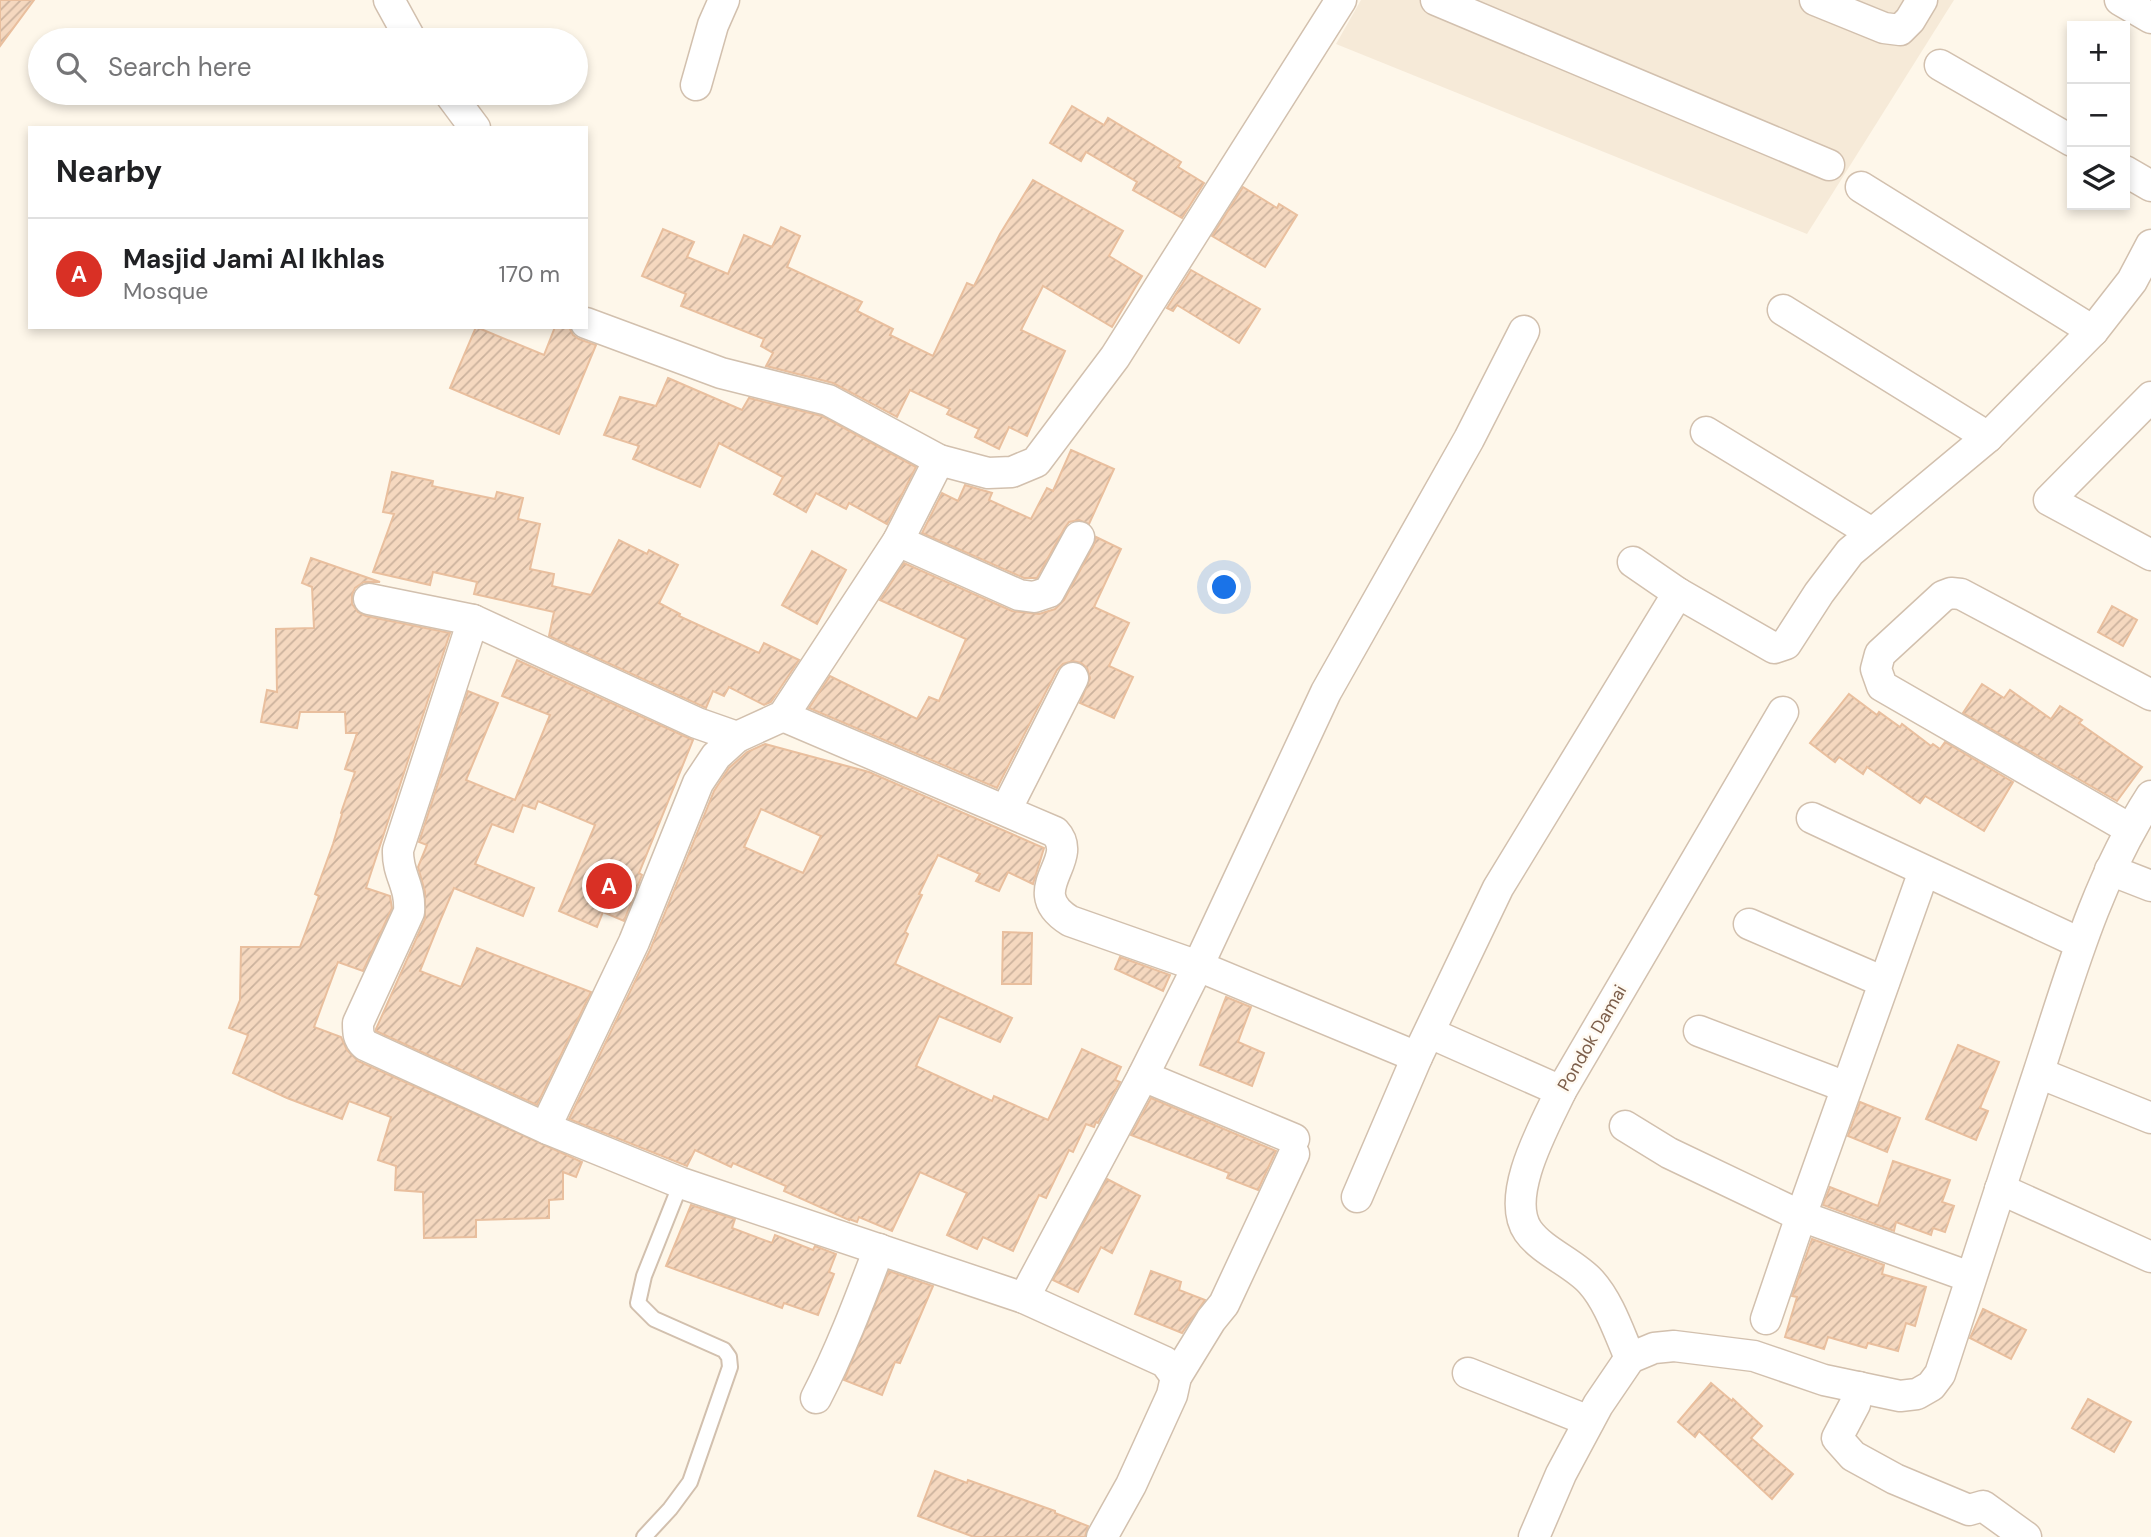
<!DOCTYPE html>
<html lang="en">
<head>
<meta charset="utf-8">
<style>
  body { margin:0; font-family:"DM Sans",sans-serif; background:#f2f2f2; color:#202124 }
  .controls { position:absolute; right:21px; top:21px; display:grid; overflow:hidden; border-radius:0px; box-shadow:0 4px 10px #0003 }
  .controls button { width:63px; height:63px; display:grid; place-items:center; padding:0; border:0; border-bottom:2px solid #e0e0e0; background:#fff; color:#202124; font:35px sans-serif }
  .you { position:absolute; left:1225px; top:588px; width:24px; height:24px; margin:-18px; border:5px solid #fff; border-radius:50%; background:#1a73e8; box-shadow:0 0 0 10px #1a73e833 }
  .badge { display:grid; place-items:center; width:46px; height:46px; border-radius:50%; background:#d93025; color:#fff; font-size:23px; font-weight:700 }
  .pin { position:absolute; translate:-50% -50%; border:4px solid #fff; box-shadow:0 2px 7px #0006 }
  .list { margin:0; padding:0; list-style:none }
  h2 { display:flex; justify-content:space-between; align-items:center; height:91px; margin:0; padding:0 28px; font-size:30px }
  h2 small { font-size:23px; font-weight:400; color:#757577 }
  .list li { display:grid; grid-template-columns:46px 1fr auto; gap:21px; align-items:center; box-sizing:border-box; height:112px; padding:0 28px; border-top:2px solid #e0e0e0 }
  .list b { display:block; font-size:26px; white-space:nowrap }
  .list p { margin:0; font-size:23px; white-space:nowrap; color:#757577 }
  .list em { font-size:23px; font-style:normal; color:#757577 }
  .icon { flex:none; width:38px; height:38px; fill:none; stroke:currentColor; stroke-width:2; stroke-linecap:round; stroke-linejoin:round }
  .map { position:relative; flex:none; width:2151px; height:1537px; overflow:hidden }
  .search { position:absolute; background:#fff; box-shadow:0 4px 10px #0003; left:28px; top:28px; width:560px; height:77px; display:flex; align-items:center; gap:18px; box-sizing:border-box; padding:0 24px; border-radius:38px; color:#757577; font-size:26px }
  .panel { position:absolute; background:#fff; box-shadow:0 4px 10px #0003; left:28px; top:126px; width:560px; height:203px; border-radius:0px }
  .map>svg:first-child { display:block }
  .residential { fill:#f6ead8 }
  .building { fill:url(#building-hatch); stroke:#e9bf9e; stroke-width:2; fill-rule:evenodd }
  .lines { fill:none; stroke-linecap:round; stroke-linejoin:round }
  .service-casing { stroke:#d2c0ae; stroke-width:18 }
  .minor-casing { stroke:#d2c0ae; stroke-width:33 }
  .service { stroke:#fff; stroke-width:14 }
  .minor { stroke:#fff; stroke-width:30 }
  .labels { text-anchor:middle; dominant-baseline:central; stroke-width:5; stroke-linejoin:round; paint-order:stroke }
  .street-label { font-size:18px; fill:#7c5e4a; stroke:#fffaf2 }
</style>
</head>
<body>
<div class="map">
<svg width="2151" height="1537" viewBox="0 0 2151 1537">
  <defs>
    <pattern id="building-hatch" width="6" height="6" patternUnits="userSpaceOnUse" patternTransform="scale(1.75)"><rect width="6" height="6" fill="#f5d8bf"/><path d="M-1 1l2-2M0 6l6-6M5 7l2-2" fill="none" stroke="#cbb29d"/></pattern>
  </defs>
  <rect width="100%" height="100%" fill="#fef7ea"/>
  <path class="residential" d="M1361,0H1954L1807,234L1336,44Z"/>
  <g class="building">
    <path d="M0,0H34L0,46Z"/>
    <path d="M1072,106L1104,125L1108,118L1181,162L1178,167L1204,183L1182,218L1133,190L1137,182L1086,152L1081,161L1050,143Z"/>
    <path d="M1033,180L1123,231L1109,256L1142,276L1112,327L1043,286L1021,330L1065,351L1027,436L1009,427L999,449L975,437L979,429L947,414L950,409L910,390L897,417L833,383L766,366L773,353L761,346L764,339L681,306L686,294L642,276L663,229L694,242L687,257L728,274L744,235L772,247L781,227L800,236L787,267L862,302L857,311L893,329L890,335L933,356L967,283L974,286L1000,234Z"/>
    <path d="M1243,187L1277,208L1279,204L1297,215L1265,267L1212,236Z"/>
    <path d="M1191,270L1260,309L1239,343L1177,305L1173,311L1167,308Z"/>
    <path d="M476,327L544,355L555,327H569L573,335L579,339L596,345L559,434L450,388Z"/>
    <path d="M668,378L742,410L749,398L822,416L916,467L887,524L849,503L846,509L816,493L806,512L774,494L783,477L719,443L700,487L633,459L639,446L604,435L620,397L656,406Z"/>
    <path d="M1071,450L1114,469L1089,524L1079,520L1069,522L1064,529L1037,578H1024L922,533L942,493L958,501L965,485L992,493L989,500L1031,519L1047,488L1053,491Z"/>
    <path d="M392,472L433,481L432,486L495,499L497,492L523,498L518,519L540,524L530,569L554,574L552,586L591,595L619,540L647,554L649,550L678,565L659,603L680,614L679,616L759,653L764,643L799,660L771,702L764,705L729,687L724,696L713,691L706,708L549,636L554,612L474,594L477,582L433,572L430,585L373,572L394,514L383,512Z"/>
    <path d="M1096,537L1121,549L1094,607L1129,623L1109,666L1133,677L1114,718L1080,703L1090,678L1087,668L1081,663L1073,661L1063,664L1057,670L997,788L809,708L830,676L917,719L929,697L939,701L966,639L880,600L904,563L1012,611L1039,614L1055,609L1064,600L1094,545Z"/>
    <path d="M812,551L846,570L817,624L782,605Z"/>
    <path d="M311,558L380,582H364L355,588L352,595V604L358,612L366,616L450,633L366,888L390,896L392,908L363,971L338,962L314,1027L341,1037L347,1050L358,1061L582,1162L576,1177L563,1172V1199L549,1200V1218L476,1220V1237L424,1238L423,1192L395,1190L396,1166L378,1160L391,1117L349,1101L342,1119L287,1098L233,1073L248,1035L229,1028L240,1000L241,947H300L319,896L315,894L333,844L342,814L341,813L355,772L345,769L357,733H346L345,712H300L297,728L261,722L267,690L277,692L276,629L314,628L312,587L302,583Z"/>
    <path d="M2112,606L2137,620L2123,646L2098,632Z"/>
    <path d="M517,660L693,740L639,873L642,875L624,921L603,912L597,927L559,911L595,825L538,801L535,809L523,805L513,832L492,824L475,864L534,888L523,916L454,888L440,921L420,971L461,987L477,948L591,992L537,1105L376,1031V1029L425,919V892L418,867L427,845L419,842L468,691L498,703L466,780L515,800L550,715L502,696Z"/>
    <path d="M1982,684L2004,698L2010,690L2051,719L2060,706L2082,720L2079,723L2142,767L2117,801L1963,713Z"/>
    <path d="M1849,694L1877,715L1879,712L1900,727L1902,724L1931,746L1933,744L1940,749L1945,742L2013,782L1984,831L1925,796L1920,803L1867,767L1863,774L1839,757L1835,762L1810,743Z"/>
    <path d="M765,744L869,772L1044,848L1033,884L1008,872L999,891L976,881L980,874L938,855L919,894L922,895L905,932L908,934L895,964L1012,1018L1000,1042L939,1016L916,1066L992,1101L994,1096L1048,1120L1082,1049L1121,1067L1115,1080L1120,1082L1098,1123L1096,1122L1094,1127L1086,1124L1073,1152L1069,1150L1046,1198L1039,1195L1013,1251L983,1237L977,1249L947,1235L967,1193L920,1172L892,1231L859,1217L857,1222L849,1219V1220L784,1191L786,1186L733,1163L731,1167L695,1150L687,1166L569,1119L650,950L714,791L729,768L747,752ZM761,809L821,836L803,873L744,847Z"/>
    <path d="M1003,932L1032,933L1031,984H1002Z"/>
    <path d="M1120,957L1170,975L1163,991L1115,969Z"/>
    <path d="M1226,997L1251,1007L1238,1042L1264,1053L1252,1086L1200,1065Z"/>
    <path d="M1958,1045L1999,1062L1980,1108L1988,1111L1976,1140L1926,1119Z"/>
    <path d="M1151,1098L1276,1151L1258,1190L1227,1178L1229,1173L1131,1135Z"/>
    <path d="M1860,1102L1900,1118L1887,1152L1848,1136Z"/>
    <path d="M1893,1161L1950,1180L1942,1202L1954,1206L1945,1232L1933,1228L1931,1235L1896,1222L1894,1231L1823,1205L1830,1187L1878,1206Z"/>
    <path d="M1107,1179L1140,1196L1112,1253L1101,1247L1078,1292L1053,1280Z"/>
    <path d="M691,1205L735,1219L732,1228L772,1243L775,1235L813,1250L815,1246L836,1254L829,1272L834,1274L818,1315L784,1303L782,1308L666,1266Z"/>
    <path d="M1812,1239L1884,1265L1882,1274L1926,1287L1915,1326L1906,1323L1898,1351L1868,1343L1866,1348L1828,1337L1824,1349L1785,1337L1797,1297L1792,1296Z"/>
    <path d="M889,1271L933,1286L900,1363L895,1362L882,1395L844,1380Z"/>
    <path d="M1151,1271L1181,1282L1179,1290L1205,1300L1182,1333L1135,1314Z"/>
    <path d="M1983,1309L2026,1330L2011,1359L1970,1338Z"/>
    <path d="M1711,1383L1732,1401L1733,1399L1762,1426L1751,1438L1793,1474L1772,1499L1699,1431L1695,1437L1678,1422Z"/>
    <path d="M2088,1399L2131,1422L2114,1452L2072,1428Z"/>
    <path d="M935,1471L967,1483L968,1480L1055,1511V1513L1088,1526L1085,1537H974L918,1516Z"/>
  </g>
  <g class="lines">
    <defs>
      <path id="service" d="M644,1537L670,1509L690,1482L730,1367L729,1357L724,1350L654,1319L638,1303L644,1276L681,1183"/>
      <g id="minor">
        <path d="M389,0L411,40"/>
        <path d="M1436,0L1829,165"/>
        <path d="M1815,0L1884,28L1900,30L1910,20L1922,0"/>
        <path d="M2120,0L2151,18"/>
        <path d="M1940,65L2072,141"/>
        <path d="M696,85L713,25L724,0"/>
        <path d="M449,93L475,128"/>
        <path d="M2125,171L2151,186"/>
        <path d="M1861,187L2093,331"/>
        <path d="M1783,310L1988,437"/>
        <path d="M586,323L721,373L828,400L939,460L988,473L1012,472L1036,462L1115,357L1341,0"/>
        <path d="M2151,397L2049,500L2151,555"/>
        <path d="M1706,432L1872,533"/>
        <path d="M939,460L898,541L783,716L737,737L716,756L698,783L634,942L548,1122V1129L681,1183L1024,1298L1165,1362L1176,1377"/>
        <path d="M898,541L1019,595L1034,597L1049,592L1079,537"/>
        <path d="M1633,562L1678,593L1774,648L1786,644L1819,593L1850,552L1988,437L2093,331L2132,281L2151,245"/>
        <path d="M369,599L473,620L697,723L737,737"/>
        <path d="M473,620L398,850C397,875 411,885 409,912L358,1023C358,1033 358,1038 365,1045L548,1129"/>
        <path d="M783,716L1055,832C1082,861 1020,890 1070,921L1198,966L1417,1057"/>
        <path d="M1006,810L1073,678"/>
        <path d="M1812,818L2080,943"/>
        <path d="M2130,829L1882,686L1876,669L1880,654L1943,596L1951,593L1961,594L2151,695"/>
        <path d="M2110,870L2151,886"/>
        <path d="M1749,924L1884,982"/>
        <path d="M1699,1031L1846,1087"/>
        <path d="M1430,1033L1561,1091"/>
        <path d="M2039,1073L2151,1118"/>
        <path d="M1143,1076L1294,1139"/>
        <path d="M1625,1126L1669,1153L1801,1216L1970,1277"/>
        <path d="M2000,1189L2151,1257"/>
        <path d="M1357,1197L1417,1057L1498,888L1678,593"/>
        <path d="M1024,1298L1143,1076L1198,966L1326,692L1469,439L1524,331"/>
        <path d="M1766,1319L1801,1216L1924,871"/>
        <path d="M1630,1358C1619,1333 1609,1302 1591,1282C1574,1263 1543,1252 1528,1231C1504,1196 1545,1125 1561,1091L1783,712"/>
        <path d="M1468,1373L1589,1421"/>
        <path d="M1859,1387L1855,1404L1837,1438L1853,1456L1895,1479L1969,1510L1983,1506L2026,1537"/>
        <path d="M816,1398C841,1350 860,1299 879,1249"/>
        <path d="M1102,1537L1131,1485L1172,1395L1176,1377L1211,1320L1224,1304L1294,1154"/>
        <path d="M1534,1537L1561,1474L1598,1405L1630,1358L1654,1348L1674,1346L1754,1356L1824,1380L1900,1396L1917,1394L1931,1386L1940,1374C1972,1273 2006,1172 2039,1071C2070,976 2096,881 2151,796"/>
      </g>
    </defs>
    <use href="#service" class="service-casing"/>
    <use href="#minor" class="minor-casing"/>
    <use href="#service" class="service"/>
    <use href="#minor" class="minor"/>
  </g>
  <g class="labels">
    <g class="street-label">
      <text transform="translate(1592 1038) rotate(-60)">Pondok Damai</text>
    </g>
  </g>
</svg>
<div class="controls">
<button>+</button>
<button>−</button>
<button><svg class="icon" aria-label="layers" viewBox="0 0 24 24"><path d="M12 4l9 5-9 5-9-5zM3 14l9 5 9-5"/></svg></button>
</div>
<div class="you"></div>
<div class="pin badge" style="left:609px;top:886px">A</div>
<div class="search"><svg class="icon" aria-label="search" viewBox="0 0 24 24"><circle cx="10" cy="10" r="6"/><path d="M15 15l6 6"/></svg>Search here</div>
<section class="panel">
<h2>Nearby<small></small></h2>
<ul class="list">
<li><span class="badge">A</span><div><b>Masjid Jami Al Ikhlas</b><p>Mosque</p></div><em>170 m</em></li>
</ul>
</section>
</div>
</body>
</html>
